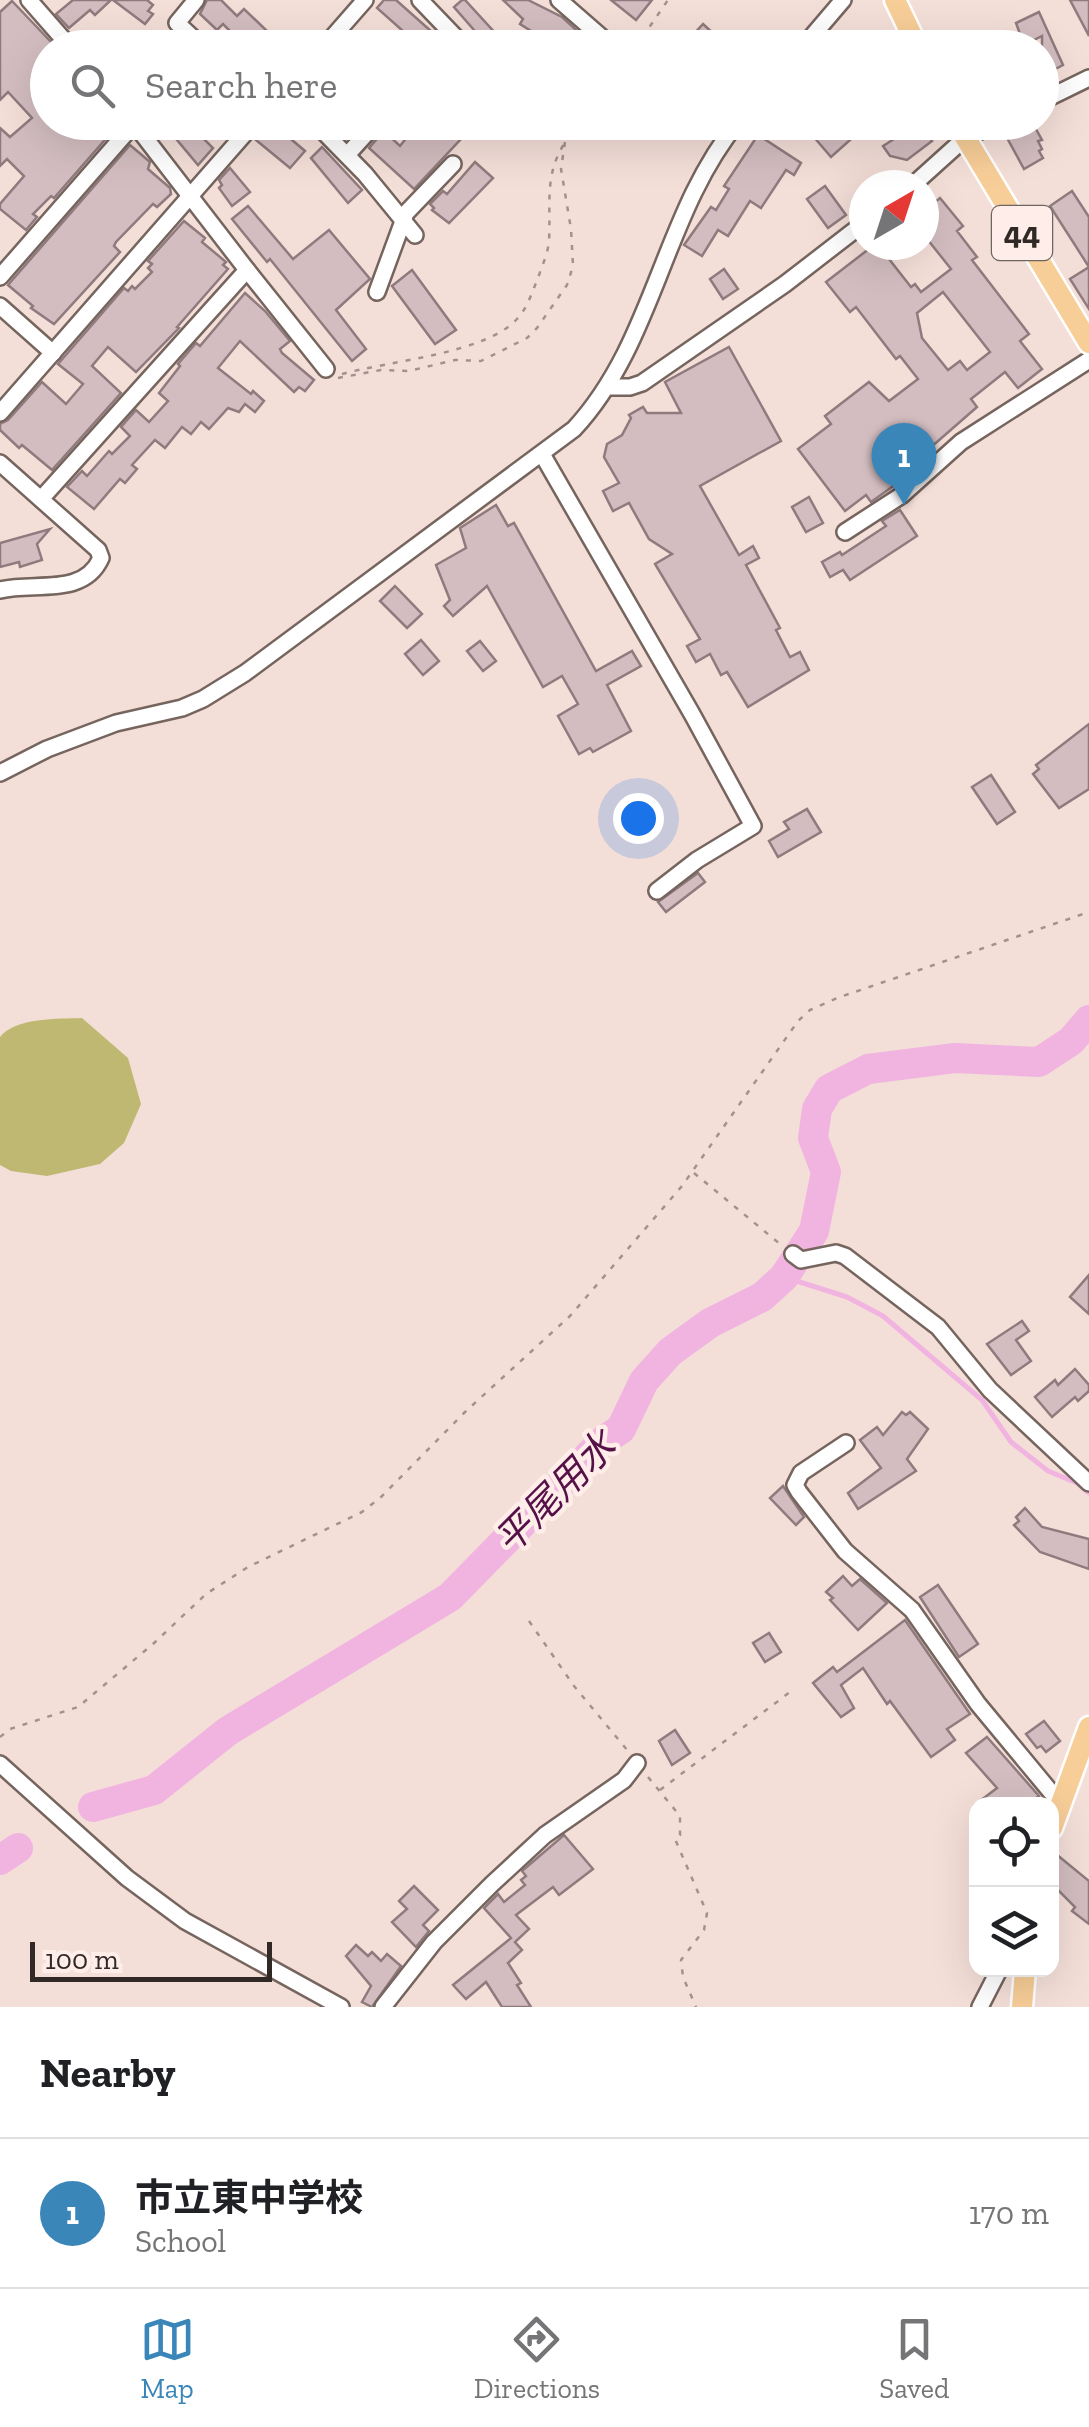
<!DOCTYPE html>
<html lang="en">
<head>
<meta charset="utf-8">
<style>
  body { margin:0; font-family:"Zilla Slab","Noto Sans JP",serif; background:#f2f2f2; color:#202124 }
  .controls { position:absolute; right:30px; bottom:30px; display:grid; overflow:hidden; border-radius:20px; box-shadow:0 10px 40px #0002 }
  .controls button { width:90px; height:90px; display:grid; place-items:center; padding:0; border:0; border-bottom:2px solid #e0e0e0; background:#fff; color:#202124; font:50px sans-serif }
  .compass { position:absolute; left:849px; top:170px; width:90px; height:90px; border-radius:50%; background:#fff; box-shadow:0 10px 40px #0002; rotate:39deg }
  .scale { position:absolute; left:30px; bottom:25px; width:242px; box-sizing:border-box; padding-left:10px; border:5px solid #302926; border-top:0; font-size:28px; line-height:35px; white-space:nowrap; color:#302926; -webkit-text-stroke:8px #feede8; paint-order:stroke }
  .you { position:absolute; left:638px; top:818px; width:35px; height:35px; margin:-25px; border:8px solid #fff; border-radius:50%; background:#1a73e8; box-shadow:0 0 0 15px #1a73e833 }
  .badge { display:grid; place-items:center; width:65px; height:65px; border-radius:50%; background:#3b86b9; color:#fff; font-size:32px; font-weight:700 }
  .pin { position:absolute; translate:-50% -82px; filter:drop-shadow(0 2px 5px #0008) }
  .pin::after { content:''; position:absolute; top:52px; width:35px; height:30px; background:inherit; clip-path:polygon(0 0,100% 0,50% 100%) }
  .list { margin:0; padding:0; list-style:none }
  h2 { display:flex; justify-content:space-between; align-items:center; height:130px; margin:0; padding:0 40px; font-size:42px }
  h2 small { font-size:32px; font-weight:400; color:#757577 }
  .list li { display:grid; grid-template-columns:65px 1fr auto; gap:30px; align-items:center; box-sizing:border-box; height:150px; padding:0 40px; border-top:2px solid #e0e0e0 }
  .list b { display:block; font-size:38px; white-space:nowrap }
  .list p { margin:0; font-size:32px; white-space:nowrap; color:#757577 }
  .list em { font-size:32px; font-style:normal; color:#757577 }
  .icon { flex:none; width:55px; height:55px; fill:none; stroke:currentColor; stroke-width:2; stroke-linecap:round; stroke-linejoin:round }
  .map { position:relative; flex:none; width:1089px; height:2007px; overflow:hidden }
  .search { position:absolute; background:#fff; box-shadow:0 10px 40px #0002; left:30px; right:30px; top:30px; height:110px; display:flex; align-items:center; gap:25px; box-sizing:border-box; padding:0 35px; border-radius:55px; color:#757577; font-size:38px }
  .sheet { height:280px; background:#fff }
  nav { display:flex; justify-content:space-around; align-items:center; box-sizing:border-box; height:140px; border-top:2px solid #e0e0e0; background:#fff; font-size:28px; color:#757577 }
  nav a { display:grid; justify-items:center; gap:5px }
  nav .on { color:#3b86b9 }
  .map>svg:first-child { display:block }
  .forest { fill:#bfb873 }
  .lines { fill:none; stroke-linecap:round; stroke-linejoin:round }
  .stream { stroke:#f1b4e0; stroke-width:5 }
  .river { stroke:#f1b4e0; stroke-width:30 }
  .building { fill:#d3bdc0; stroke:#8f7b7e; stroke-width:2.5; fill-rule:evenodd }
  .minor-casing { stroke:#76655e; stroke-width:20 }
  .major-casing { stroke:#fff; stroke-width:25 }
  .path { stroke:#a2928d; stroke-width:2.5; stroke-dasharray:5 8; stroke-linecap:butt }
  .minor { stroke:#fff; stroke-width:15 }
  .major { stroke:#f8ce98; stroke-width:20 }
  .labels { text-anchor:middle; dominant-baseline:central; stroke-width:9; stroke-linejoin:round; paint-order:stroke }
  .shield { fill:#feede8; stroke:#6e6460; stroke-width:2.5 }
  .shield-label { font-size:32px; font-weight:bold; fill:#302926 }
  .water-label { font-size:38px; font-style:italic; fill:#561149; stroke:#feede8 }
</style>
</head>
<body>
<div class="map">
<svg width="1089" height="2007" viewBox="0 0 1089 2007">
  <rect width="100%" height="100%" fill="#f4dfd8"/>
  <path class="forest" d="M82,1018L128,1058L141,1104L124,1143L100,1164L47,1176L11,1171L0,1165V1037C16,1017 58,1019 82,1018Z"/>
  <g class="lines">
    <path class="stream" d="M784,1277L847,1297L883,1316L982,1400L1011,1442L1048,1471L1077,1483L1089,1493"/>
    <g class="river">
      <path d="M93,1807L154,1790L228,1731L450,1597L603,1441L621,1429L644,1381L670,1352L710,1323L762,1297L784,1277L814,1231L826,1172L813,1138L817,1109L829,1089L868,1069L955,1058L1039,1062L1071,1041L1089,1020"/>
      <path d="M0,1860L18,1848"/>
    </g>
  </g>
  <g class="building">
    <path d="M73,0H111L95,15L90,10L69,28L56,14Z"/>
    <path d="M113,0H147L153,5L148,11L153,14L145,24Z"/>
    <path d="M207,0H221L237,16L244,9L266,30L247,48L223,24L217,30L200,14Z"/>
    <path d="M384,0H396L450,48H422L377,8Z"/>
    <path d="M462,0H465L509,48H482L469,34L474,30L454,7Z"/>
    <path d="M503,0H528L562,17L596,48H558L540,32L536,34L520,24L523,19Z"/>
    <path d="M611,0H652L636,20Z"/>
    <path d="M1070,0H1089V36Z"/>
    <path d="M12,1L52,43L48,46V122H59L69,131L73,126L77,130L84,122H98L110,134L54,198L51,196L33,214L37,217L26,230L0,209V204L24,176L7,159L0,166V128L10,137L32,118L8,92L0,100V12Z"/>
    <path d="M1039,12L1063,65L1042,76V36L1024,45L1016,23Z"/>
    <path d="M703,24L729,48H681Z"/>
    <path d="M162,122H187L213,148L198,165Z"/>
    <path d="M271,122H294L285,134L305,151L290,168L256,140Z"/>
    <path d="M419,122H441L460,140L414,189L369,148L384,131L400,146Z"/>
    <path d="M801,122H838L850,140L831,157Z"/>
    <path d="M1032,122L1042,140L1038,141L1042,149L1039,151L1043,158L1024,169L1006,136Z"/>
    <path d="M919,123L932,141L907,160L890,156L883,146Z"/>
    <path d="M758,135L801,163L794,175L786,170L761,208L750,201L728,236L718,230L702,256L684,245L711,207L716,210L729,189L724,186Z"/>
    <path d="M130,145L150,162L148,169L170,188L171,194L157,207L153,204L116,242L114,246L120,252L54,324L31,308L33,306L8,285Z"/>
    <path d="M322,147L362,190L348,203L311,158Z"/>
    <path d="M475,162L493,178L449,223L432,210L434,208L430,204L443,191L447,194Z"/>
    <path d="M230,168L250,192L232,206L219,188L222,185L219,180Z"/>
    <path d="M825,186L846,215L828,228L807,199Z"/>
    <path d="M1072,191L1089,217V309L1070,279L1089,267L1050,206Z"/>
    <path d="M940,198L963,226L957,231L977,257L972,260L1029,334L1020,341L1042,369L1018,388L1005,372L971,399L977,407L914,462L917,466L903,479L871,502L866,495L845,511L798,449L831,424L825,416L869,382L889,401L918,379L900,356L896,359L856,307L850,312L826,282L874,245H878L911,287L915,284L921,292L951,269L924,235V211ZM943,292L990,352L967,370L960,361L948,370L922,338L917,313Z"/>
    <path d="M248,206L293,259L329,230L370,279L336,310L366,349L352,361L270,259L267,262L232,219Z"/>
    <path d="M184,221L205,238L202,242L226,262L223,265L228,269L177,327L179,328L136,372L108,347L92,366L121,393L52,470L22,445L19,448L0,430V424L8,420L42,382L66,404L83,384L58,364L124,288L128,291L132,286L135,289L152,272L148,268L152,264L148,261Z"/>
    <path d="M724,269L738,289L723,299L710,279Z"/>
    <path d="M412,270L456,330L435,344L392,286Z"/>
    <path d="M245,293L265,311L290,341L280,349L282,353L314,380L305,391L299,387L294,392L240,341L218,368L251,394L253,391L264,401L255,412L245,404L239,412L228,408L209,429L201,422L191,434L182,427L165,448L155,440L132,465L137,469L125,483L120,479L94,509L67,487L82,471L87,476L109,451L112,454L130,436L121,427L136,410L149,422L168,401L159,393L180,366L178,364L196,343L200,346Z"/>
    <path d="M729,347L781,441L700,486L739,555L753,546L759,558L746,565L780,628L776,630L790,657L800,652L809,670L748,707L727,672L721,675L710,654L696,662L687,646L700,639L655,564L672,554L649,539L629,503L613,511L603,491L619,483L604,457L607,444L622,435L631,418L629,415L643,407L647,413H681L665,382Z"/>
    <path d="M809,497L823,523L806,532L792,507Z"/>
    <path d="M496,505L508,526L514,523L596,671L632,651L641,666L607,685L631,731L593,752L590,748L579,754L558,716L578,704L562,676L543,687L487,586L453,616L444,606L450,600L436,565L466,548L460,528Z"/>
    <path d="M900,510L917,536L850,580L843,570L830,577L822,562L840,552L842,555L886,526L882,521Z"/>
    <path d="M50,529L37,544L42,560L20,567L19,562L0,567V543Z"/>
    <path d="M395,586L422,614L407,628L380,601Z"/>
    <path d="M421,640L439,661L423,675L405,654Z"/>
    <path d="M480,641L496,661L483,671L467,651Z"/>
    <path d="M1089,724V789L1059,808L1033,774L1039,769L1036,765Z"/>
    <path d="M991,775L1015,812L997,824L972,787Z"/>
    <path d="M807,809L821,832L778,857L769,841L789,829L784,822Z"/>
    <path d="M698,873L705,882L666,912L658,902Z"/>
    <path d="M1089,1275V1314L1070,1297Z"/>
    <path d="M1022,1321L1029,1331L1016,1340L1031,1361L1011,1375L987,1344Z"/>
    <path d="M1075,1369L1089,1385V1391L1078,1401L1075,1397L1052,1417L1035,1397L1055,1380L1058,1385Z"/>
    <path d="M902,1412L906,1415L910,1412L928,1429L907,1459L916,1471L858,1509L848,1493L881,1468L860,1440L877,1427L883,1435Z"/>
    <path d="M783,1486L804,1517L796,1525L770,1498Z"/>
    <path d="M1025,1508L1042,1527L1089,1539V1569L1040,1552L1014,1525L1019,1521L1016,1517Z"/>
    <path d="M843,1576L852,1586L860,1579L887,1603L858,1630L830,1600L833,1598L826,1592Z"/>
    <path d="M938,1585L978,1644L959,1657L920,1597Z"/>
    <path d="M905,1620L970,1714L947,1729L955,1740L931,1757L890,1701L887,1704L863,1668L841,1685L854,1708L841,1717L813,1683L833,1667L837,1672Z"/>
    <path d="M769,1633L781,1652L765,1662L753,1643Z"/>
    <path d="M1044,1721L1060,1741L1046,1752L1041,1746L1037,1748L1026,1734Z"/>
    <path d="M675,1730L690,1753L672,1765L659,1741Z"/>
    <path d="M987,1737L1039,1796L1028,1804H976L997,1788L966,1753Z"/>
    <path d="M564,1835L593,1869L559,1895L553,1887L516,1915L529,1929L515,1942L522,1950L508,1963L521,1983L517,1985L531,2007H502L486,1982L466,1999L453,1985L511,1938L484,1908L498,1894L504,1902L525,1885L521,1880L526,1876L522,1871Z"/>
    <path d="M1056,1854L1089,1881V1924L1072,1911L1075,1907L1052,1884Z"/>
    <path d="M414,1886L438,1910L423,1925L429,1931L416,1947L392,1922L407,1909L399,1901Z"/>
    <path d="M356,1945L368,1956L372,1952L381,1961L387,1954L401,1966L372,2007L362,2002L371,1986L346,1956Z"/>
  </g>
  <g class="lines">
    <defs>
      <g id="minor">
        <path d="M29,0L71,48"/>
        <path d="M196,0L177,23L204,48"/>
        <path d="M420,0L466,48"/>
        <path d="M559,0L614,48"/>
        <path d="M323,48L365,0"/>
        <path d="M802,48L843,0"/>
        <path d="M1042,101L1089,78"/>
        <path d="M314,122L365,174L415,235"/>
        <path d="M347,155L377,122"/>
        <path d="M913,185L964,139L998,122"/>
        <path d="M247,270L326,369"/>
        <path d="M0,277L134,124"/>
        <path d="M377,292L406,213L453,164"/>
        <path d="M0,306L53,353"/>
        <path d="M608,387H630L642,383L785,284L864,223"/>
        <path d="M0,413L255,122"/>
        <path d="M542,454L692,714L753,826L697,860L657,891"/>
        <path d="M0,463L98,550L101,558C83,598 33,581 0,590"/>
        <path d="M41,499L247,270L133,122"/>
        <path d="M845,532L902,495L961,442L1089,360"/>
        <path d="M0,773L47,749L116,723L182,708L203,699L245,673L574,429C655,342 663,213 738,122"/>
        <path d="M793,1254L801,1260L836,1253L845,1256L938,1327L990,1390L1089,1483"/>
        <path d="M846,1443L801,1473L795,1485L799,1492L845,1551L912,1610L978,1704L1060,1803"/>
        <path d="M0,1764L127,1878L185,1921L341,2007"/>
        <path d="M383,2007L434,1942L492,1884L545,1835L624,1780L637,1763"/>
        <path d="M980,2007L999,1970"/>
      </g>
      <g id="major">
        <path d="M895,0L918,48"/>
        <path d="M956,122L1089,343"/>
        <path d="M1052,1828L1089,1727"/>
        <path d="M1022,2007L1025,1970"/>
      </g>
    </defs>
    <use href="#minor" class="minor-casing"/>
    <use href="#major" class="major-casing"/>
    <g class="path">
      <path d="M635,48L668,0"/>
      <path d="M342,374C388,361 485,354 517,319C528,307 532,292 538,278C542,266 548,253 549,241C551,205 544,176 564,144"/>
      <path d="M338,378L381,370L409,371L455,360L481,361L527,338L537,328L567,285L573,266L571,229L561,169L565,142L577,122"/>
      <path d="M694,1173L780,1244"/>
      <path d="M529,1621L574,1686L628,1751"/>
      <path d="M0,1737L10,1729L78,1707L153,1644L206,1594L248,1567L362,1512L380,1498L465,1412L570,1316L682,1186L798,1021L810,1010L837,998L1089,912"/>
      <path d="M648,1777L680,1816V1835L675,1839L707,1913L704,1930L681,1960L683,1977L696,2007"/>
      <path d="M660,1790L794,1689"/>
    </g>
    <use href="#minor" class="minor"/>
    <use href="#major" class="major"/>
  </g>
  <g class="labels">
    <rect class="shield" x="992" y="206" width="60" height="54" rx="8"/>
    <g class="shield-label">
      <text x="1022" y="233">44</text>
    </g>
    <g class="water-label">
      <text transform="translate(555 1493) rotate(-45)">平尾用水</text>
    </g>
  </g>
</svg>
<div class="controls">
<button><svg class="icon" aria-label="locate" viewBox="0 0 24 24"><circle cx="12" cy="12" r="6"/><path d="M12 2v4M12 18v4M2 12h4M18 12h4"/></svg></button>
<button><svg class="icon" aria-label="layers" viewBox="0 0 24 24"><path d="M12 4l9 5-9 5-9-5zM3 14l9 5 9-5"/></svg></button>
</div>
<svg class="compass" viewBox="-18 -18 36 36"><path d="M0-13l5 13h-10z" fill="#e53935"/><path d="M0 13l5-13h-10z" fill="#757577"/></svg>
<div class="scale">100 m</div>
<div class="you"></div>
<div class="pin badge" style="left:904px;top:505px">1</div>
<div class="search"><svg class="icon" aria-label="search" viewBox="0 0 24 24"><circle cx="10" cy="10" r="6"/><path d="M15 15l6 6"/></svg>Search here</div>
</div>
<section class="sheet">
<h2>Nearby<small></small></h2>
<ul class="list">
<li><span class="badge">1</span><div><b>市立東中学校</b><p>School</p></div><em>170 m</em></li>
</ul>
</section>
<nav>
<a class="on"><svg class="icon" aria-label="map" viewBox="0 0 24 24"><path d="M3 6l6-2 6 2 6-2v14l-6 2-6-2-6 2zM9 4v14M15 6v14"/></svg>Map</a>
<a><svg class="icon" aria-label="directions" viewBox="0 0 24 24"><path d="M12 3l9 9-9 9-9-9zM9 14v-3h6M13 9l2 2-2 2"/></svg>Directions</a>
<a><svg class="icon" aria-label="saved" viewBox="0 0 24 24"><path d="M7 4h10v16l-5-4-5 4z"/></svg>Saved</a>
</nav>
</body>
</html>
